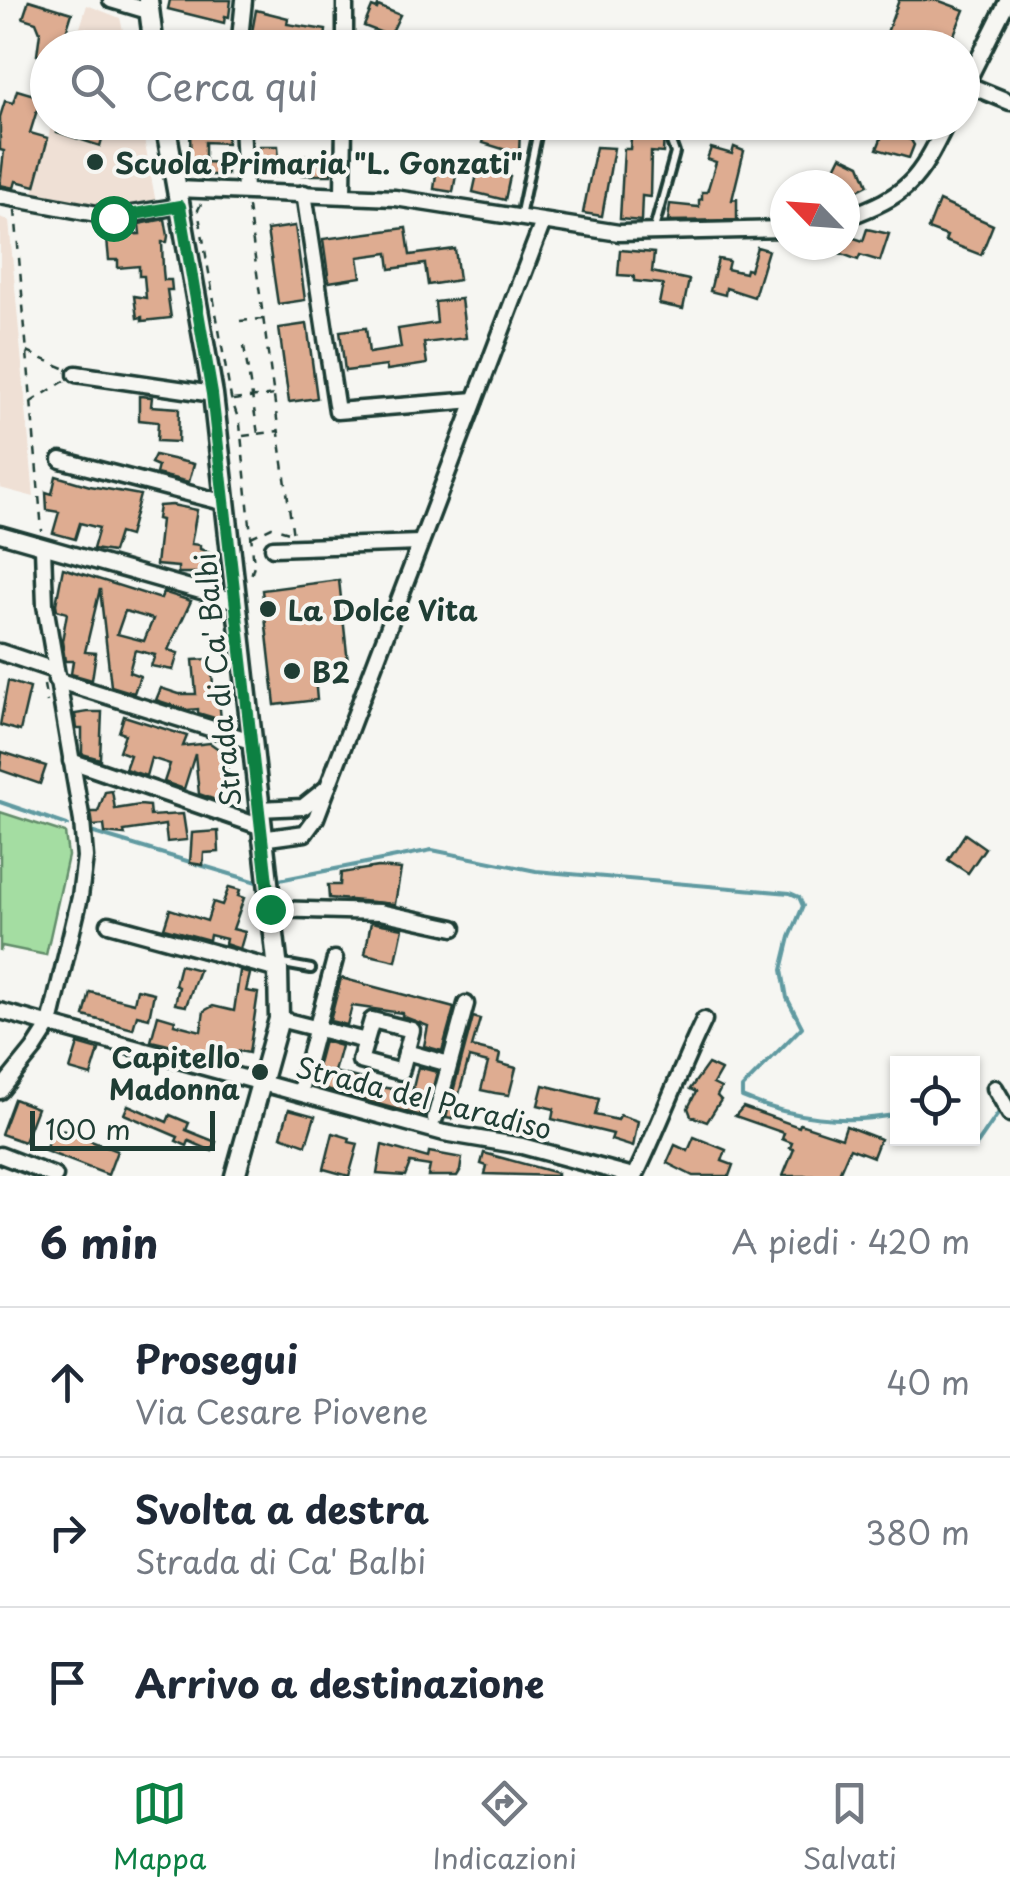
<!DOCTYPE html>
<html lang="it">
<head>
<meta charset="utf-8">
<style>
  body { margin:0; font-family:"Playpen Sans",sans-serif; background:#f6f6f7; color:#1f2937 }
  .controls { position:absolute; right:30px; bottom:30px; display:grid; overflow:hidden; border-radius:0px; box-shadow:0 2px 8px #0004 }
  .controls button { width:90px; height:90px; display:grid; place-items:center; padding:0; border:0; border-bottom:2px solid #e0e1e3; background:#fff; color:#1f2937; font:50px sans-serif }
  .compass { position:absolute; left:770px; top:170px; width:90px; height:90px; border-radius:50%; background:#fff; box-shadow:0 2px 8px #0004; rotate:295deg }
  .scale { position:absolute; left:30px; bottom:25px; width:185px; box-sizing:border-box; padding-left:10px; border:5px solid #1f3d34; border-top:0; font-size:28px; line-height:35px; white-space:nowrap; color:#1f3d34; -webkit-text-stroke:8px #f6f6f2; paint-order:stroke }
  .stop { position:absolute; width:30px; height:30px; margin:-22px; border:8px solid #0b8043; border-radius:50%; background:#fff }
  .stop.end { background:#0b8043; border-color:#fff; box-shadow:0 2px 10px #0008 }
  .list { margin:0; padding:0; list-style:none }
  h2 { display:flex; justify-content:space-between; align-items:center; height:130px; margin:0; padding:0 40px; font-size:42px }
  h2 small { font-size:32px; font-weight:400; color:#747a83 }
  .list li { display:grid; grid-template-columns:65px 1fr auto; gap:30px; align-items:center; box-sizing:border-box; height:150px; padding:0 40px; border-top:2px solid #e0e1e3 }
  .list b { display:block; font-size:38px; white-space:nowrap }
  .list p { margin:0; font-size:32px; white-space:nowrap; color:#747a83 }
  .list em { font-size:32px; font-style:normal; color:#747a83 }
  .icon { flex:none; width:55px; height:55px; fill:none; stroke:currentColor; stroke-width:2; stroke-linecap:round; stroke-linejoin:round }
  .map { position:relative; flex:none; width:1010px; height:1176px; overflow:hidden }
  .search { position:absolute; background:#fff; box-shadow:0 2px 8px #0004; left:30px; right:30px; top:30px; height:110px; display:flex; align-items:center; gap:25px; box-sizing:border-box; padding:0 35px; border-radius:55px; color:#747a83; font-size:38px }
  .sheet { height:580px; background:#fff }
  nav { display:flex; justify-content:space-around; align-items:center; box-sizing:border-box; height:140px; border-top:2px solid #e0e1e3; background:#fff; font-size:28px; color:#747a83 }
  nav a { display:grid; justify-items:center; gap:5px }
  nav .on { color:#0b8043 }
  .map>svg:first-child { display:block }
  .built { fill:#efe0d5 }
  .green { fill:#a4dda2; stroke:#628d6b; stroke-width:2.5 }
  .lines { fill:none; stroke-linecap:round; stroke-linejoin:round }
  .stream { stroke:#609aa1; stroke-width:4 }
  .building { fill:#deac91; stroke:#1f3d34; stroke-width:2.5; fill-rule:evenodd }
  .service-casing { stroke:#1f3d34; stroke-width:14 }
  .minor-casing { stroke:#1f3d34; stroke-width:21 }
  .secondary-casing { stroke:#1f3d34; stroke-width:25 }
  .path { stroke:#1f3d34; stroke-width:2.5; stroke-dasharray:8 8; stroke-linecap:butt }
  .service { stroke:#f6f6f2; stroke-width:6 }
  .minor { stroke:#f6f6f2; stroke-width:14 }
  .secondary { stroke:#f6f6f2; stroke-width:18 }
  .route { stroke:#0b8043; stroke-width:12 }
  .poi-dot { fill:#1f3d34; stroke:#f6f6f2; stroke-width:4 }
  .labels { text-anchor:middle; dominant-baseline:central; stroke-width:8; stroke-linejoin:round; paint-order:stroke }
  .poi-label { font-size:28px; font-weight:bold; fill:#1f3d34; stroke:#f6f6f2; text-anchor:start }
  .street-label { font-size:28px; fill:#1f3d34; stroke:#f6f6f2 }
</style>
</head>
<body>
<div class="map">
<svg width="1010" height="1176" viewBox="0 0 1010 1176">
  <rect width="100%" height="100%" fill="#f6f6f2"/>
  <filter id="ink" filterUnits="userSpaceOnUse"><feTurbulence type="fractalNoise" baseFrequency=".01" numOctaves="2"/><feDisplacementMap in="SourceGraphic" scale="20" xChannelSelector="R" yChannelSelector="G"/><feConvolveMatrix kernelMatrix="1 2 1 2 8 2 1 2 1" color-interpolation-filters="sRGB"/></filter>
  <g filter="url(#ink)">
    <g class="built">
      <path d="M87,5L120,18L127,47H74Z"/>
      <path d="M52,123H141L156,203L120,211L36,198L33,193Z"/>
      <path d="M0,217L9,221L34,497L0,488Z"/>
    </g>
    <path class="green" d="M0,812L65,833L68,856L46,955L2,946L0,951Z"/>
    <g class="lines">
      <g class="stream">
        <path d="M0,802L67,825"/>
        <path d="M94,833L260,883"/>
        <path d="M274,881L432,850L536,871L790,893L799,897L803,906L790,937L782,970L787,998L802,1027L742,1088V1097C790,1118 846,1125 898,1114"/>
        <path d="M964,1138L970,1146L975,1147L1002,1108"/>
      </g>
    </g>
    <g class="building">
      <path d="M29,0L72,13L61,48H48V58L37,55L40,32L36,22L23,18Z"/>
      <path d="M170,0H231L229,17L225,16L224,23L168,9Z"/>
      <path d="M899,0H937L964,10L951,42L927,34L922,48H911L885,38Z"/>
      <path d="M378,6L400,15L390,36L364,26L372,7L377,9Z"/>
      <path d="M256,10L288,18L287,24L326,30L324,48H261V34L252,32Z"/>
      <path d="M17,90L41,97L30,133L48,138L35,186L16,181L14,188L0,185L4,151L0,150V117L5,101L13,103Z"/>
      <path d="M60,122H107L100,146L57,132Z"/>
      <path d="M487,122L516,126L515,129L520,130L519,154L483,143Z"/>
      <path d="M643,122H674L673,132H664L663,153L651,152L650,197L642,196L641,221L620,219L624,149H630L632,128L643,129Z"/>
      <path d="M190,128L227,129V143L205,142V162L227,163V175H191Z"/>
      <path d="M884,131L911,140L914,145L909,158L877,149Z"/>
      <path d="M260,146H278L280,176H262L257,161Z"/>
      <path d="M596,147L614,148L602,216L583,213Z"/>
      <path d="M734,147L744,151L732,200L737,199V220L668,221L670,204L699,207V200L702,199V192H707L716,162L707,159L711,148L732,154Z"/>
      <path d="M303,155L332,156L331,175H302Z"/>
      <path d="M841,156L860,165L868,185L850,194L842,177L836,179L833,172Z"/>
      <path d="M438,160L458,164L453,192L434,189Z"/>
      <path d="M479,165L510,176L505,200L473,192Z"/>
      <path d="M939,201L993,225L981,255L945,241L947,236L928,229Z"/>
      <path d="M165,219L168,236L167,242H162L163,270L164,280H171L172,290H167L171,318L142,321V317L137,318L134,296L146,298L144,276H139V266L118,268V260H109L106,229L119,230L120,235L140,234L139,224Z"/>
      <path d="M295,226L305,300L278,304L267,230Z"/>
      <path d="M406,228L410,255L455,249L459,280L428,285L425,264L390,269L388,253L358,257L361,277L329,282L323,239Z"/>
      <path d="M867,229L889,234L880,261L860,255L858,260L821,246L845,245V235L863,241Z"/>
      <path d="M757,247L768,250L754,297L726,288L725,295L710,291L718,259L729,261L727,269L745,273L746,269L750,270Z"/>
      <path d="M620,250L654,253L652,272L689,280L683,309L659,304L663,284L634,281V276L618,275Z"/>
      <path d="M461,299L466,338L424,343L427,364L387,370L386,366L345,371L340,331L366,328L369,353L401,348L398,329L437,323L435,302Z"/>
      <path d="M307,324L317,398L289,402L279,328Z"/>
      <path d="M139,396L152,397L151,406L179,408L178,442L157,441L158,422L139,420Z"/>
      <path d="M155,455L194,464L189,482L156,474L158,466L151,463Z"/>
      <path d="M56,476L90,486L140,495L129,536L119,533L113,552L93,549L99,528L80,523L75,539L53,533L59,512L47,510L46,492L52,494Z"/>
      <path d="M172,505L197,510L191,544L200,545V549L212,553L211,573H178V567L156,565L161,520L157,519L159,506Z"/>
      <path d="M63,568L161,599L163,592L191,601L168,650L178,653L173,670L151,666L155,655L135,650L129,672L140,676L134,693L111,686L100,589L85,652L96,653L92,680L71,674L73,661H65L62,641L67,613L57,610L56,604ZM125,611L153,619L144,641L117,634Z"/>
      <path d="M339,580L348,663L314,667L317,700L275,705L262,590Z"/>
      <path d="M211,659L214,699H219L221,720L198,713V709L187,710L156,700L161,688L179,694H196L193,660Z"/>
      <path d="M8,681L30,688L20,731L0,725Z"/>
      <path d="M88,712H102L100,759L82,754V729H77L75,714Z"/>
      <path d="M124,716L187,736L183,746L210,743L220,750L227,749L228,800L218,801L199,794L195,754L184,789L164,782L170,764L151,758L146,776L125,769L130,755L119,751L125,734L119,732Z"/>
      <path d="M2,752L46,766L40,784L0,770Z"/>
      <path d="M112,791L115,809L140,805L149,806L150,816L183,814L187,840L167,842L165,825L124,831L125,835L105,833L104,825L93,826L91,812H98L105,792Z"/>
      <path d="M218,831L219,852L204,853L203,865L190,863L192,833Z"/>
      <path d="M965,834L985,848L968,873L948,860Z"/>
      <path d="M378,867L401,869L395,904L329,898L328,885H340L341,873Z"/>
      <path d="M229,887L240,890L238,896L244,898L233,929L245,932L240,949L225,944L226,939L210,935L209,940L164,928L170,909L207,921L213,902L222,905Z"/>
      <path d="M371,922L403,928L396,961L365,954Z"/>
      <path d="M180,965L199,970L186,1006L175,1004L179,987L175,985Z"/>
      <path d="M240,971L250,974L246,991L258,993L249,1053L239,1051L237,1061L151,1041L158,1015L175,1020L174,1024L201,1031L204,1011L213,1006L234,1011Z"/>
      <path d="M341,978L454,1008L442,1051L424,1046L428,1026L402,1016V1013L352,1006L347,1025L330,1021Z"/>
      <path d="M137,989L154,993L149,1018L137,1015L133,1029L84,1016L90,992L134,1003Z"/>
      <path d="M473,1017L480,1019L472,1047L500,1054L498,1063L516,1068L509,1095L495,1093L481,1090L488,1063L469,1058L452,1119L446,1118Z"/>
      <path d="M324,1041L341,1046L334,1072L362,1079L361,1084L412,1092L418,1067L437,1072L425,1117L312,1086Z"/>
      <path d="M78,1044L99,1050L91,1076L70,1070Z"/>
      <path d="M708,1064L721,1070L713,1084L721,1088L717,1096L721,1100L707,1122L691,1116L688,1108L696,1092L690,1089Z"/>
      <path d="M543,1085L599,1099L595,1115L618,1120L620,1115L638,1121L633,1147L611,1140L613,1134L552,1119L554,1109L538,1105Z"/>
      <path d="M14,1099L37,1108L24,1142L1,1134Z"/>
      <path d="M128,1105L167,1122L170,1115L189,1123L186,1130L216,1142L212,1151L189,1141L187,1146L176,1141L178,1137L124,1114Z"/>
      <path d="M743,1107L799,1127L800,1124L842,1138L846,1126L880,1139L873,1157L850,1148L838,1176H783L794,1149L790,1148L792,1143L782,1139L784,1133L735,1116Z"/>
      <path d="M289,1109L315,1116L306,1145L281,1136Z"/>
      <path d="M54,1127L117,1151L108,1175L45,1151Z"/>
      <path d="M333,1133L350,1138L349,1142L358,1144L349,1176L324,1169Z"/>
      <path d="M694,1137L726,1150L722,1161L733,1165L729,1176H693L667,1163L675,1145L688,1151Z"/>
      <path d="M382,1145L428,1158L429,1152L462,1158L460,1171L457,1176H428L430,1166L410,1163L405,1176L377,1174Z"/>
      <path d="M484,1153L557,1173V1176L485,1174L487,1166L481,1164Z"/>
    </g>
    <g class="lines">
      <defs>
        <g id="service">
          <path d="M520,217L539,126"/>
          <path d="M654,229L675,153L670,139"/>
          <path d="M278,963L311,969"/>
        </g>
        <g id="minor">
          <path d="M111,0L148,11"/>
          <path d="M239,48L244,0"/>
          <path d="M345,48V0"/>
          <path d="M966,84L1010,102"/>
          <path d="M962,92L1008,0"/>
          <path d="M242,122L245,190"/>
          <path d="M177,189L395,198L619,233L785,229"/>
          <path d="M304,193L337,411L475,400"/>
          <path d="M343,194L344,122"/>
          <path d="M0,196L113,217L180,206"/>
          <path d="M845,218C908,195 918,182 947,122"/>
          <path d="M76,374L213,394"/>
          <path d="M61,460L226,503"/>
          <path d="M0,534L236,601"/>
          <path d="M273,548L420,543"/>
          <path d="M0,652L54,670"/>
          <path d="M56,680L251,741"/>
          <path d="M71,761L259,826"/>
          <path d="M258,809L303,807L328,787"/>
          <path d="M261,839L305,833L316,818L543,222"/>
          <path d="M270,909L380,912L454,928"/>
          <path d="M109,924L278,970"/>
          <path d="M0,1011L444,1133L522,1146L633,1176"/>
          <path d="M279,1019L366,1041"/>
          <path d="M372,1020L412,1030L401,1072L360,1061Z"/>
          <path d="M406,1052L449,1064"/>
          <path d="M301,1087L335,959"/>
          <path d="M995,1088L1010,1114"/>
          <path d="M0,1091L34,1049L50,1024L80,897L85,857L82,821L45,605L43,548"/>
          <path d="M435,1118L466,1004"/>
          <path d="M0,1155L55,1176"/>
          <path d="M635,1176C660,1125 679,1072 704,1020"/>
        </g>
        <g id="secondary">
          <path d="M148,0L154,48"/>
          <path d="M165,122L213,394L278,970L279,1019L235,1176"/>
        </g>
      </defs>
      <use href="#service" class="service-casing"/>
      <use href="#minor" class="minor-casing"/>
      <use href="#secondary" class="secondary-casing"/>
      <g class="path">
        <path d="M201,204L198,210L231,398L240,424L254,565L250,580"/>
        <path d="M248,207L293,536"/>
        <path d="M15,210L42,531"/>
        <path d="M240,321L263,319"/>
        <path d="M244,346L258,434"/>
        <path d="M27,352L66,369"/>
        <path d="M233,400L274,395"/>
        <path d="M31,402L66,380"/>
        <path d="M243,436L279,431"/>
        <path d="M251,537L272,527L292,533"/>
        <path d="M44,685L47,702"/>
      </g>
      <use href="#service" class="service"/>
      <use href="#minor" class="minor"/>
      <use href="#secondary" class="secondary"/>
    </g>
  </g>
  <g class="lines" filter="url(#ink)">
    <path class="route" d="M113,218L180,206L212,394L270,909"/>
  </g>
  <g class="poi-dot">
    <circle cx="95" cy="162" r="10"/>
    <circle cx="268" cy="609" r="10"/>
    <circle cx="292" cy="671" r="10"/>
    <circle cx="260" cy="1072" r="10"/>
  </g>
  <g class="labels">
    <g class="poi-label">
      <text x="115" y="162">Scuola Primaria "L. Gonzati"</text>
      <text x="288" y="609">La Dolce Vita</text>
      <text x="312" y="671">B2</text>
      <text x="240" y="1056" text-anchor="end">Capitello<tspan x="240" dy="32">Madonna</tspan></text>
    </g>
    <g class="street-label">
      <text transform="translate(217 680) rotate(-96)">Strada di Ca' Balbi</text>
      <text transform="translate(424 1097) rotate(14)">Strada del Paradiso</text>
    </g>
  </g>
</svg>
<div class="controls">
<button><svg class="icon" aria-label="locate" viewBox="0 0 24 24"><circle cx="12" cy="12" r="6"/><path d="M12 2v4M12 18v4M2 12h4M18 12h4"/></svg></button>
</div>
<svg class="compass" viewBox="-18 -18 36 36"><path d="M0-13l5 13h-10z" fill="#e53935"/><path d="M0 13l5-13h-10z" fill="#747a83"/></svg>
<div class="scale">100 m</div>
<div class="stop" style="left:113px;top:218px"></div>
<div class="stop end" style="left:270px;top:909px"></div>
<div class="search"><svg class="icon" aria-label="search" viewBox="0 0 24 24"><circle cx="10" cy="10" r="6"/><path d="M15 15l6 6"/></svg>Cerca qui</div>
</div>
<section class="sheet">
<h2>6 min<small>A piedi · 420 m</small></h2>
<ul class="list">
<li><svg class="icon" aria-label="ahead" viewBox="0 0 24 24"><path d="M12 20V5M6 11l6-6 6 6"/></svg><div><b>Prosegui</b><p>Via Cesare Piovene</p></div><em>40 m</em></li>
<li><svg class="icon" aria-label="right" viewBox="0 0 24 24"><path d="M7 20v-9h11M14 6l5 5-5 5"/></svg><div><b>Svolta a destra</b><p>Strada di Ca' Balbi</p></div><em>380 m</em></li>
<li><svg class="icon" aria-label="arrive" viewBox="0 0 24 24"><path d="M6 21V4h12l-3 4 3 4H6"/></svg><div><b>Arrivo a destinazione</b></div></li>
</ul>
</section>
<nav>
<a class="on"><svg class="icon" aria-label="map" viewBox="0 0 24 24"><path d="M3 6l6-2 6 2 6-2v14l-6 2-6-2-6 2zM9 4v14M15 6v14"/></svg>Mappa</a>
<a><svg class="icon" aria-label="directions" viewBox="0 0 24 24"><path d="M12 3l9 9-9 9-9-9zM9 14v-3h6M13 9l2 2-2 2"/></svg>Indicazioni</a>
<a><svg class="icon" aria-label="saved" viewBox="0 0 24 24"><path d="M7 4h10v16l-5-4-5 4z"/></svg>Salvati</a>
</nav>
</body>
</html>
